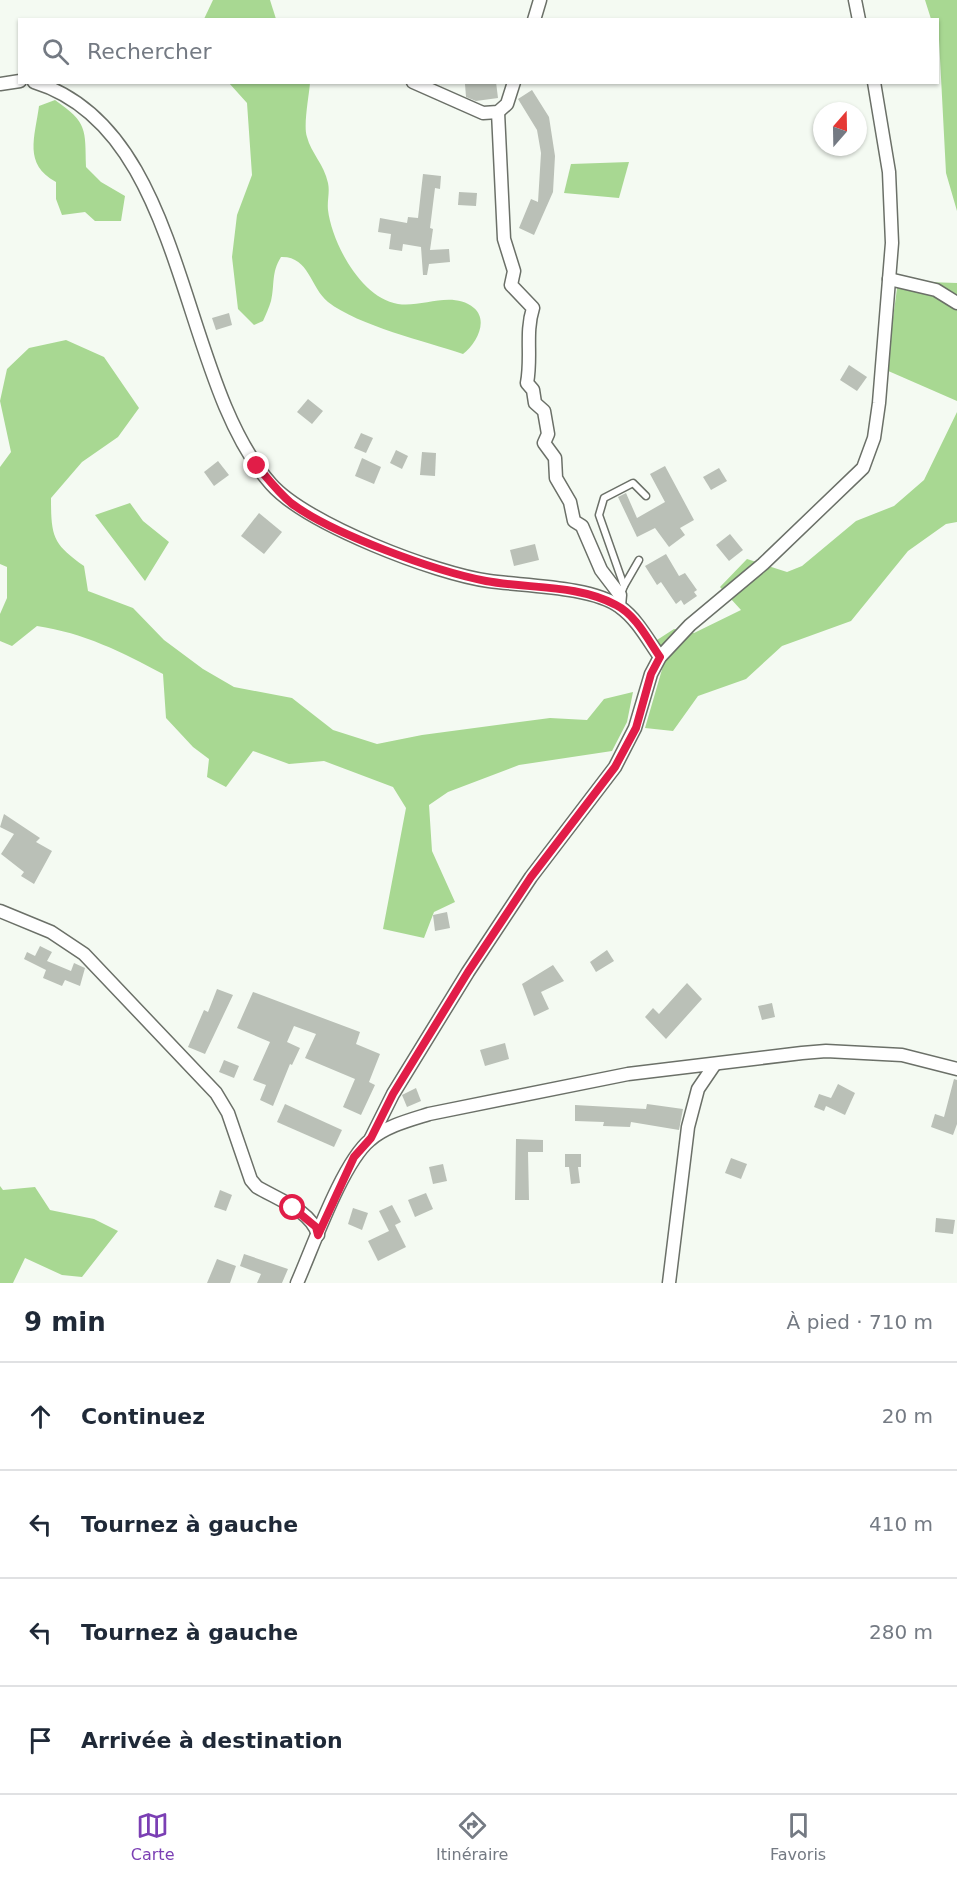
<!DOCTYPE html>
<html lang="fr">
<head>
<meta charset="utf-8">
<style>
  body { margin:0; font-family:"DejaVu Sans",sans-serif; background:#f2f2f3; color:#1f2937 }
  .compass { position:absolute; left:813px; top:102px; width:54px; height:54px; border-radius:50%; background:#fff; box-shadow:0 2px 4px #0004; rotate:20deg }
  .stop { position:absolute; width:18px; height:18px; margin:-14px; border:4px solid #e11d48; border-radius:50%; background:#fff }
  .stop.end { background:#e11d48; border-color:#fff; box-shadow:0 2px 6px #0008 }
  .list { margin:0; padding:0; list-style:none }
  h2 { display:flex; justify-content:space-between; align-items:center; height:78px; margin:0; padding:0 24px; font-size:26px }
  h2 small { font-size:20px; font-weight:400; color:#747a83 }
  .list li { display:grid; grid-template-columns:39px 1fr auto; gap:18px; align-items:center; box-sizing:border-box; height:108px; padding:0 24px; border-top:2px solid #e0e1e3 }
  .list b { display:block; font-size:22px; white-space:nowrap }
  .list em { font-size:20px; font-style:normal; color:#747a83 }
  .icon { flex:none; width:33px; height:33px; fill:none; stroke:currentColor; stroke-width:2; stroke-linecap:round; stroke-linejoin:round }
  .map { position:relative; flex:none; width:957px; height:1283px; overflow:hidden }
  .search { position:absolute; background:#fff; box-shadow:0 2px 4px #0004; left:18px; right:18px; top:18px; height:66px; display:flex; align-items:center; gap:15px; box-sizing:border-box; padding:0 21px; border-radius:0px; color:#747a83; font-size:22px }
  .sheet { height:510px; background:#fff }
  nav { display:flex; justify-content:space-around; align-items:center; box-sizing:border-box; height:84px; border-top:2px solid #e0e1e3; background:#fff; font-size:16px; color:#747a83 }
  nav a { display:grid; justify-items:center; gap:3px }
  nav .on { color:#7b3fb4 }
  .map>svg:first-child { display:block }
  .forest { fill:#a8d892 }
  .building { fill:#bac0b7 }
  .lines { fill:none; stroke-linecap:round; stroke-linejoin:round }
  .lane-casing { stroke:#6b7068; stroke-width:9 }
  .street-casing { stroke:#6b7068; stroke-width:15 }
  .lane { stroke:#fff; stroke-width:6 }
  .street { stroke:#fff; stroke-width:12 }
  .route { stroke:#e11d48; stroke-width:8 }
</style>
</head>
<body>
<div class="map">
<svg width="957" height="1283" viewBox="0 0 957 1283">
  <rect width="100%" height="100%" fill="#f4faf2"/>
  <g class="forest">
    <path d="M213,0H270L276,19H204Z"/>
    <path d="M925,0H957V211L946,173L938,20L931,19Z"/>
    <path d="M229,83H310C309,96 303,126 307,137C311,153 324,164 328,183C330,192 327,201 328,210C332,243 361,298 398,304C422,308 452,290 474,308C489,321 476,344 463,354C425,341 359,326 328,302C310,287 309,256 281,257C271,273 275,284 271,301C269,308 266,314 263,321L254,325L238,309L232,257L237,215L252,175L247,103Z"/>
    <path d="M55,100C88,123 85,129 86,167L101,182L125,196L121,221H95L85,212L62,215L56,199V182C23,164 35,137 39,106Z"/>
    <path d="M629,162L619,198L564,193L571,164Z"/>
    <path d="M898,281L957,283V401L886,370Z"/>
    <path d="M66,340L104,357L139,408L118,437L82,462L51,498C51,537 53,544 84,566L88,591L133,608L164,640L203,669L234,687L292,698L333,730L377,744L422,735L550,718L587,720L604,699L633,692L627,722L612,751L519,765L448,792L429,805L432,851L455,902L434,912L424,938L383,929L406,808L393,787L324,761L289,764L253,751L226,787L207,777L209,759L193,747L166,718L163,674C122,652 84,633 37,626L12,646L0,641V614L7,598V567L0,564V467L11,452L0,401L7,369L29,348Z"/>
    <path d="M957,412V522L946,524L908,551L851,621L782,646L746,679L698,696L673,731L645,728L663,666L657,640L674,629L694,633L741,610L720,587L747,559L787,572L802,566L856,521L894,506L924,480Z"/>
    <path d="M130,503L143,521L169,542L145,581L95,515Z"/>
    <path d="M0,1186L3,1190L35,1187L50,1210L94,1219L118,1231L82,1277L62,1275L25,1258L13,1283H0Z"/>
  </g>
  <g class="building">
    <path d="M480,82H496L498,98L476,101L466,97L465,84Z"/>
    <path d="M532,90L549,117L555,156L553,192L534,235L519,228L531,199L538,202L541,153L537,130L518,99Z"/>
    <path d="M423,174L441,176L440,189L435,188L430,228L433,229L430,250L449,249L450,262L429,264L427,275H423L421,247L403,244L402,251L389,249L391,234L378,232L380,218L407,223L408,217L418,218Z"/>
    <path d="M459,192L477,193L476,206L458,205Z"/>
    <path d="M229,313L232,325L216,330L212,318Z"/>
    <path d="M849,365L867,377L857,391L840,380Z"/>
    <path d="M308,399L323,411L312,424L297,412Z"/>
    <path d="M361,433L373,438L366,453L354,448Z"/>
    <path d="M396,450L408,456L402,469L390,463Z"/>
    <path d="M422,452L436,453L435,476L420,475Z"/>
    <path d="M362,458L381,467L374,484L355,476Z"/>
    <path d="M218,461L229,475L214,486L204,472Z"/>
    <path d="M665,466L694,520L680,528L685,535L669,547L655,528L637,537L618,497L626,493L637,518L665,502L650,474Z"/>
    <path d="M719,468L727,481L711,490L703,477Z"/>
    <path d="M259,513L282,532L264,554L241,536Z"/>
    <path d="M730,534L743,550L729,561L716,545Z"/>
    <path d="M535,544L539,560L514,566L510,550Z"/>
    <path d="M666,554L679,576L685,573L697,590L694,592L697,596L684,605L681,600L676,604L661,582L657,585L645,566Z"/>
    <path d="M4,814L40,838L36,842L52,851L34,884L21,876L24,872L1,854L14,834L0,827Z"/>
    <path d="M447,912L450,928L435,931L433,915Z"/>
    <path d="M40,946L52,952L47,961L71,971L74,963L85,968L80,986L65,980L62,986L43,978L46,970L24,959L27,952L35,956Z"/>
    <path d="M607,950L614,961L596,972L590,962Z"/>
    <path d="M553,965L564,981L541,992L549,1009L534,1016L522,984Z"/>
    <path d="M687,983L702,999L666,1039L645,1017L653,1008L659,1014Z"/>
    <path d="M217,989L233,995L205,1054L188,1047L204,1010L208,1012Z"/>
    <path d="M253,992L360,1032L356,1044L380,1054L369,1082L375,1085L361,1115L343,1107L355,1079L305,1058L316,1034L294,1026L287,1042L300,1048L292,1065L290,1064L273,1106L260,1100L266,1085L253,1080L270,1042L237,1028Z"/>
    <path d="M772,1003L775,1017L762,1020L758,1006Z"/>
    <path d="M505,1043L509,1059L485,1066L480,1050Z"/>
    <path d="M224,1060L239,1066L234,1078L219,1072Z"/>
    <path d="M954,1079L957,1080V1124L953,1135L931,1127L935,1114L944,1117Z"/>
    <path d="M838,1084L855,1093L845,1115L826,1106L824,1111L814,1107L819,1094L831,1098Z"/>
    <path d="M416,1088L421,1101L407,1107L402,1095Z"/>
    <path d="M285,1104L342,1130L334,1147L277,1122Z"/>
    <path d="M647,1104L683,1109L679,1130L631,1122L630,1127L603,1126L604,1122L575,1121V1105L646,1109Z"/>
    <path d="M516,1139L543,1140V1152H528L529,1200H515Z"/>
    <path d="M565,1154H581V1167H578L580,1183L571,1184L569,1167H565Z"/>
    <path d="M731,1158L747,1164L741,1179L725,1173Z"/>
    <path d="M443,1164L447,1181L433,1184L429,1167Z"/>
    <path d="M220,1190L232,1195L226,1211L214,1207Z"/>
    <path d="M426,1193L433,1209L415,1217L408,1200Z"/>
    <path d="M392,1205L401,1222L395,1225L406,1247L378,1261L368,1241L389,1231L379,1211Z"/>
    <path d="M353,1208L368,1213L362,1230L348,1224Z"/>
    <path d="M936,1218L955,1220L953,1234L935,1232Z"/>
    <path d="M244,1254L288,1269L282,1283H257L261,1274L240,1266Z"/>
    <path d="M217,1259L236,1266L230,1283H207Z"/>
  </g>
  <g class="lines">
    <defs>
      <g id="lane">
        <path d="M624,586L639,560"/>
        <path d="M621,594L624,586L599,515L604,498L633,483L646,496"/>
      </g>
      <g id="street">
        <path d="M855,0L859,20"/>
        <path d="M534,20L540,0"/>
        <path d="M34,82C188,129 177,378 271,484C306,524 436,574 489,581C523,586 592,586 620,607C637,619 648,640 660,657"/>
        <path d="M413,82L483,113L498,112L507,104L514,82"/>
        <path d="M0,84L20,81"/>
        <path d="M498,112L504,239L514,271L511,285L533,308C525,333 532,357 527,383L533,390L535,403L544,411L548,434L544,443L555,458L556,478L570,502L574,521L582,526L601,570L620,595L619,606"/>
        <path d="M889,279L936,290L957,303"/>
        <path d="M0,911L51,932L84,954L216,1093L228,1113L251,1180L257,1187C277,1199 312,1211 318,1235"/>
        <path d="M371,1138L393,1094L468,972L531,877L615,767L635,728L651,674L660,657L690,625L763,564L863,468L874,438L879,403L892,243L889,172L874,82"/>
        <path d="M297,1283C313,1247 342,1163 370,1140C386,1126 410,1120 429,1114L628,1074L802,1053L826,1051L902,1055L957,1069"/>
        <path d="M669,1283L688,1127L698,1089L715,1064"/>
      </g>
    </defs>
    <use href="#lane" class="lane-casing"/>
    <use href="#street" class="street-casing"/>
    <use href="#lane" class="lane"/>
    <use href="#street" class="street"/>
  </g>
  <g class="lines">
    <path class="route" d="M257,466C268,479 278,492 291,503C332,534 435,571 486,581C529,589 577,584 616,605C636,615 648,640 660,657L651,674L636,728L615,767L531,877L468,972L393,1094L371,1138L354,1157L318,1235L316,1227L293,1208"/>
  </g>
</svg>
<svg class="compass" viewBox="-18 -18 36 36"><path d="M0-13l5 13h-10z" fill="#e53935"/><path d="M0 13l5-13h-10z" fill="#747a83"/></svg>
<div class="stop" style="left:293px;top:1208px"></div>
<div class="stop end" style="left:257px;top:466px"></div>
<div class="search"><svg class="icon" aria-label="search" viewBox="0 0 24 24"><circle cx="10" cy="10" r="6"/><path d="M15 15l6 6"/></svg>Rechercher</div>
</div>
<section class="sheet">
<h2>9 min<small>À pied · 710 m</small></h2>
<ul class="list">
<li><svg class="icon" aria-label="ahead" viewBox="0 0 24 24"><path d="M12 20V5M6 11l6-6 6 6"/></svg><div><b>Continuez</b></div><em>20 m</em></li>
<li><svg class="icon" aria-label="left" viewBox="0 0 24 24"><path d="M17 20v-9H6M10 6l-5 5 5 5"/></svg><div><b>Tournez à gauche</b></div><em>410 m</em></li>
<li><svg class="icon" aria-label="left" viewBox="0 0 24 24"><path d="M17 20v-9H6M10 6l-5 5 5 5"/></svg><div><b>Tournez à gauche</b></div><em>280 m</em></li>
<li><svg class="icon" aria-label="arrive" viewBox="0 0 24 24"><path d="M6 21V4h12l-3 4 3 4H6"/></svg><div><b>Arrivée à destination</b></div></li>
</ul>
</section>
<nav>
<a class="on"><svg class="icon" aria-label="map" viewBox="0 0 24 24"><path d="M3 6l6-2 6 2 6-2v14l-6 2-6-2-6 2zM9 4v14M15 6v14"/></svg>Carte</a>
<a><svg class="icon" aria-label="directions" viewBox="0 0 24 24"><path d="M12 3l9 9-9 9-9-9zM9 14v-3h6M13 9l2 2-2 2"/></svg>Itinéraire</a>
<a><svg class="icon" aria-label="saved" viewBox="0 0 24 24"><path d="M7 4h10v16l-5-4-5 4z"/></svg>Favoris</a>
</nav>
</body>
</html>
